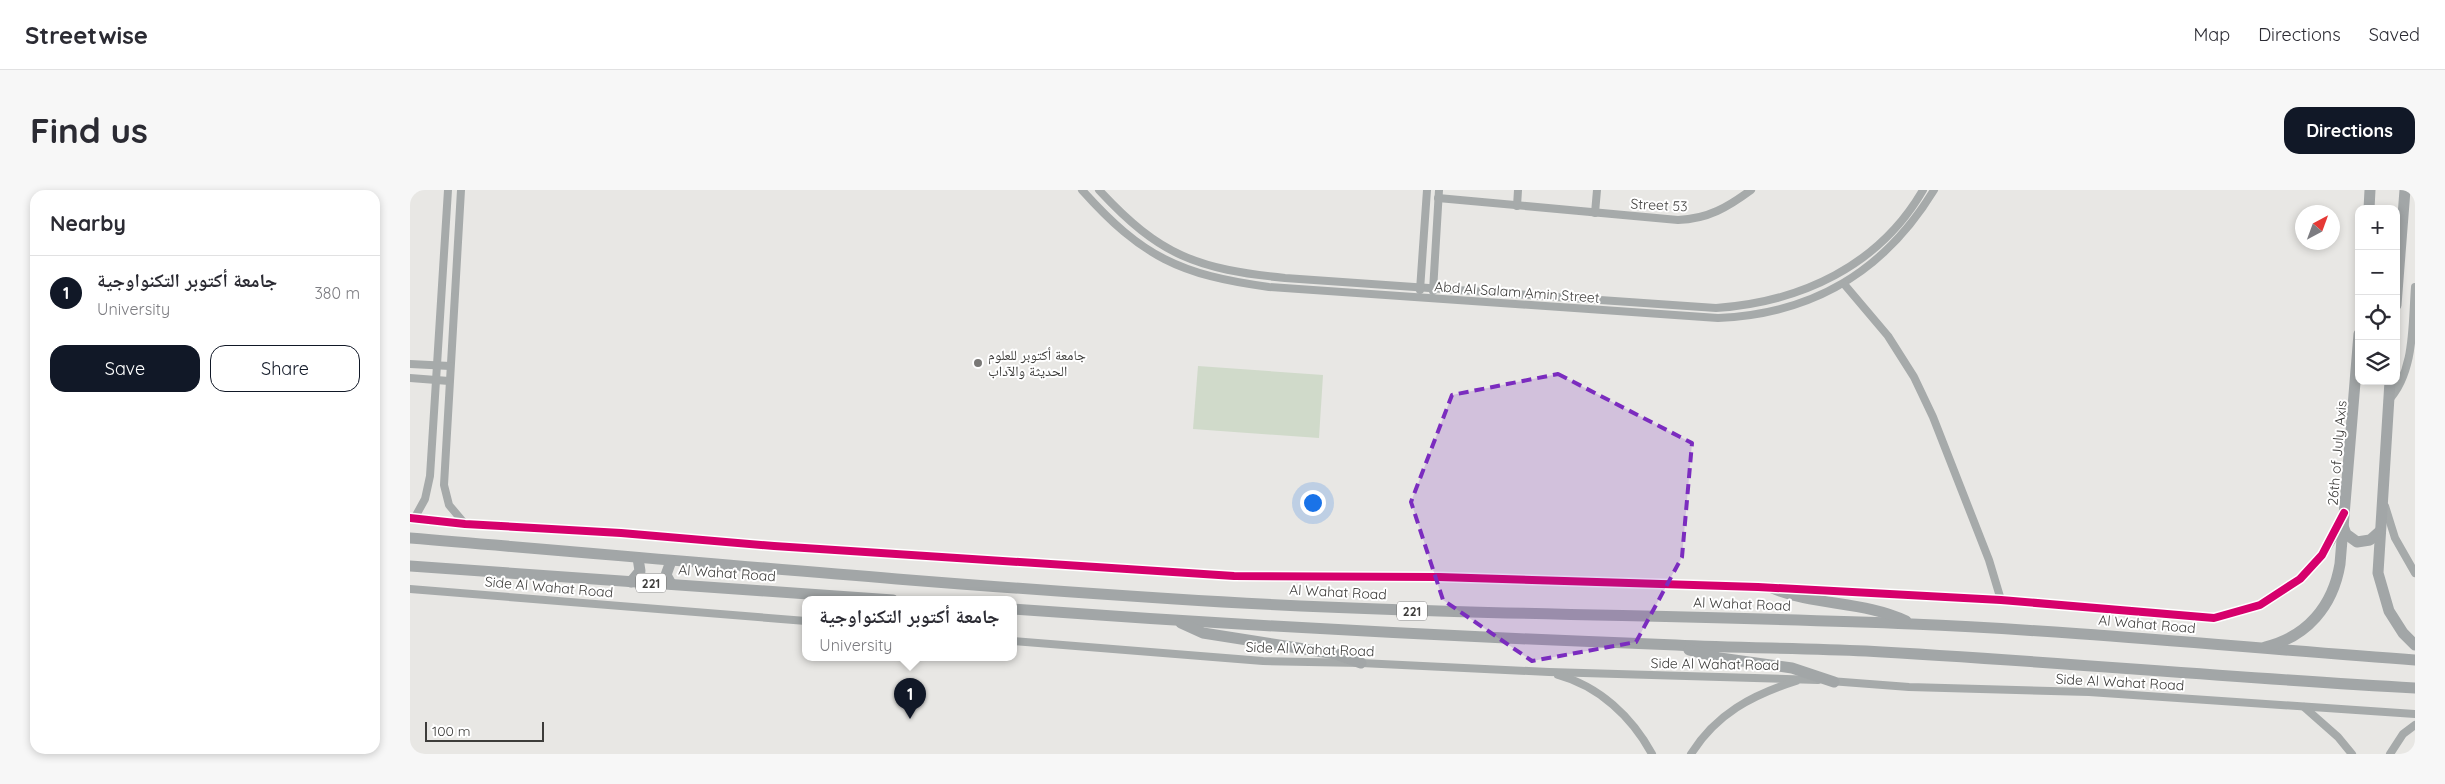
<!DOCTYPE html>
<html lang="en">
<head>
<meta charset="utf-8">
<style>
  body { margin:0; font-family:Quicksand,"Noto Naskh Arabic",sans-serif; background:#f7f7f7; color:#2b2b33 }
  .controls { position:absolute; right:15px; top:15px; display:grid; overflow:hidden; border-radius:10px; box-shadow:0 2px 8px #0003 }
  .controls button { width:45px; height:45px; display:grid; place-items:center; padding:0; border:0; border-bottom:1px solid #e1e1e2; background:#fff; color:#2b2b33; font:25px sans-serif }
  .compass { position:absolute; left:1885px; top:15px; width:45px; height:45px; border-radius:50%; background:#fff; box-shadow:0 2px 8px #0003; rotate:41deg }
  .scale { position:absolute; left:15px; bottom:12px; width:119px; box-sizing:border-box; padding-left:5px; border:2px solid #3d3c3a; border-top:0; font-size:14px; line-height:18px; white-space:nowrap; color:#3d3c3a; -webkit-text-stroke:4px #fff; paint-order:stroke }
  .you { position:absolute; left:902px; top:312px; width:18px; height:18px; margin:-12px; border:4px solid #fff; border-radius:50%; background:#1a73e8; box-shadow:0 0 0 8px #1a73e833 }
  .badge { display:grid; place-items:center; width:32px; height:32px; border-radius:50%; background:#111827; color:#fff; font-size:16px; font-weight:700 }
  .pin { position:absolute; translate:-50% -41px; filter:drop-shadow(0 1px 2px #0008) }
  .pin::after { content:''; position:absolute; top:26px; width:18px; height:15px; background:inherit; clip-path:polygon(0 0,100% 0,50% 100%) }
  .popup { position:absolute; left:392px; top:406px; width:215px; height:65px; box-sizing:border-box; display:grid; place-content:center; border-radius:10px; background:#fff; filter:drop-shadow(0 1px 4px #0005); font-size:16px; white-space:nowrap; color:#7c7c81 }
  .popup b { font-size:19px; color:#2b2b33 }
  .popup::after { content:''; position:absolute; left:50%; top:100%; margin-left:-10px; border:10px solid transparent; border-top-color:#fff }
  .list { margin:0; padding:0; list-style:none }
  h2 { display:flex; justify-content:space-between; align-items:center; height:65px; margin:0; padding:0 20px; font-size:21px }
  h2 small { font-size:16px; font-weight:400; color:#7c7c81 }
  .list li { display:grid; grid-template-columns:32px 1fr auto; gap:15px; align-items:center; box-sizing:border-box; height:75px; padding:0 20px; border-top:1px solid #e1e1e2 }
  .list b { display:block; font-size:19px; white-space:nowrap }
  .list p { margin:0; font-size:16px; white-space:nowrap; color:#7c7c81 }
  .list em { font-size:16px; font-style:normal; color:#7c7c81 }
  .actions { display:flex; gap:10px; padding:15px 20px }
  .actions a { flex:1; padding:11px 0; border:1px solid #111827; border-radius:15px; text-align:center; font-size:18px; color:#111827 }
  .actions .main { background:#111827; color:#fff }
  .icon { flex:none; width:28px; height:28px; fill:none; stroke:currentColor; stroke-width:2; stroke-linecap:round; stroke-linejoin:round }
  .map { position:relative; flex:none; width:2005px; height:564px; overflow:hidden; border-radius:15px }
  header { display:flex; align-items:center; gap:30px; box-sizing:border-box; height:70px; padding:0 25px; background:#fff; border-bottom:1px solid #e1e1e2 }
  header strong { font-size:24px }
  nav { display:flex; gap:28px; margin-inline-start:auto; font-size:18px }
  .intro { display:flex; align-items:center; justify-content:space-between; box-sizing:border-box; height:120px; padding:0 30px }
  h1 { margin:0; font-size:35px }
  .button { padding:12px 22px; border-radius:15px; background:#111827; color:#fff; font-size:18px; font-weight:700 }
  main { display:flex; gap:30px; padding:0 30px }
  aside { flex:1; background:#fff; border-radius:15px; box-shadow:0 2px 8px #0003 }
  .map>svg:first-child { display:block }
  .green { fill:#d0daca }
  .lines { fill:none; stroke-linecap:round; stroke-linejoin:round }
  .minor { stroke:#a6aaaa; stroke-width:8 }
  .highway { stroke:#a2a6a7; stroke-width:11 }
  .cycleway-casing { stroke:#fff; stroke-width:11 }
  .cycleway { stroke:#d6006c; stroke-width:8 }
  .marked { fill:#7b2cbf; fill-opacity:0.2; stroke:#7b2cbf; stroke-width:4; stroke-dasharray:10 6; stroke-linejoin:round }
  .poi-dot { fill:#797876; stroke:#fff; stroke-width:2 }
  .labels { text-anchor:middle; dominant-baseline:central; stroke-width:4; stroke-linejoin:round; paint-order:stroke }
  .shield { fill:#fff; stroke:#777675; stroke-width:1 }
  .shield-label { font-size:12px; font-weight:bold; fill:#3d3c3a }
  .street-label { font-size:14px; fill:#3d3c3a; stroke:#fff }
  .poi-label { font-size:14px; fill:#3d3c3a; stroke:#fff; text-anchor:start }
</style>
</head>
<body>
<header>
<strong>Streetwise</strong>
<nav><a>Map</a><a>Directions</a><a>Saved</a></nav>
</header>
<div class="intro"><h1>Find us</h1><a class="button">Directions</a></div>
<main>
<aside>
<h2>Nearby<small></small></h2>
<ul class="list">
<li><span class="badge">1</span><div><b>جامعة أكتوبر التكنواوجية</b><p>University</p></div><em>380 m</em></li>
</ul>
<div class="actions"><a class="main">Save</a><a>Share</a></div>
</aside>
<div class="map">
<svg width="2005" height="564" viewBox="0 0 2005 564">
  <rect width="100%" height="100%" fill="#e8e7e4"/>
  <path class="green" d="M788,176L913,185L909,248L783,239Z"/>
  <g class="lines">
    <g class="minor">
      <path d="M51,0L34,295L39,315L55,334"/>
      <path d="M672,0C732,67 770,85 859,97L1308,128C1403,124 1474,82 1524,0"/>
      <path d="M689,0C750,66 787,79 875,88L1306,118C1391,112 1469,76 1513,0"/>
      <path d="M1028,8L1268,30C1298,29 1318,17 1341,0"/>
      <path d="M1107,16L1108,0"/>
      <path d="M1185,23L1187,0"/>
      <path d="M1434,94L1478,146L1504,187L1523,227L1579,370L1591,410"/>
      <path d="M1010,100L1017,0"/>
      <path d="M1023,101L1029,0"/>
      <path d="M0,174L40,176"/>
      <path d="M0,188L39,191"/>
      <path d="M1978,211C2005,182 2002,135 2005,97"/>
      <path d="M1975,316L1985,348L2005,383"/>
      <path d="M0,328L55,334L211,343L364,356L824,386L1029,387L1348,397L1591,410L1804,428C1860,418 1909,386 1931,332"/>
      <path d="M4,329L15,309L20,286L38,0"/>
      <path d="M0,399L396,431"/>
      <path d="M604,451L853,471L951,473L1139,482L1408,490"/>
      <path d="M1148,485C1189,496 1222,527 1242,564"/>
      <path d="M1420,491L1499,497L1679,502L2005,524"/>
      <path d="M1894,517L1928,547L1942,564"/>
      <path d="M1281,564C1306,524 1342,505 1386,491"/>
      <path d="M1980,564L1993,544L2005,535"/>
    </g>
    <g class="highway">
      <path d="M1959,19L1960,0"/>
      <path d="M1986,115L1995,0"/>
      <path d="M1980,191L1968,383L1979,421L1993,443L2005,455"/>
      <path d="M1933,336L1936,344L1947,352L1960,350L1969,342"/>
      <path d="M0,348C255,369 510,393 765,409C1010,425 1256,424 1502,434C1670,441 1837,458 2005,470"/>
      <path d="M261,371L256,385L261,394"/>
      <path d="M0,376L483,410"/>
      <path d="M221,392L230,381L228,368"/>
      <path d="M1362,398C1405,416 1454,411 1496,431"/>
      <path d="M604,419C824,435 1045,447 1266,455C1329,458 1393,458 1456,461C1639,471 1822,488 2005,498"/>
      <path d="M771,433L793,443L926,464L951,473"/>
      <path d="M1855,457C1897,447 1923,416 1930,374L1949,144"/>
      <path d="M1279,460L1310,468L1382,478L1424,492"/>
    </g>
    <defs>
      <path id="cycleway" d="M0,328L55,334L211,343L364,356L824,386L1029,387L1348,397L1591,410L1804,428L1850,415L1890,389L1912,365L1934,323"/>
    </defs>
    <use href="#cycleway" class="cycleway-casing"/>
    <use href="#cycleway" class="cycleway"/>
  </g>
  <path class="marked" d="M1148,184L1282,253L1272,367L1226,452L1122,471L1033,410L1001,312L1042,205Z"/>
  <circle class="poi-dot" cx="568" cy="173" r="5"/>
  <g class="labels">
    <g class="shield">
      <rect x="226" y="383.5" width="30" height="19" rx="4"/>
      <rect x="987" y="411.5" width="30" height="19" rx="4"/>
    </g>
    <g class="shield-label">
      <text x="241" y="393">221</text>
      <text x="1002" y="421">221</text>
    </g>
    <g class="street-label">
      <text transform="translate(1249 15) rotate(3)">Street 53</text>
      <text transform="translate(1107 102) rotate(4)">Abd Al Salam Amin Street</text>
      <text transform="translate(1927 263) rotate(-85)">26th of July Axis</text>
      <text transform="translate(317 383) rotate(4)">Al Wahat Road</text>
      <text transform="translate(139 397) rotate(5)">Side Al Wahat Road</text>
      <text transform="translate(928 402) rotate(3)">Al Wahat Road</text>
      <text transform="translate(1332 414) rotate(2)">Al Wahat Road</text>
      <text transform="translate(1737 434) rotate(5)">Al Wahat Road</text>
      <text transform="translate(900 459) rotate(2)">Side Al Wahat Road</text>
      <text transform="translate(1305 474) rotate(1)">Side Al Wahat Road</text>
      <text transform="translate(1710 492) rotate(3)">Side Al Wahat Road</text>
    </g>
    <g class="poi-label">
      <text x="578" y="165">جامعة أكتوبر للعلوم<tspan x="578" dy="16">الحديثة والآداب</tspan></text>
    </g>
  </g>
</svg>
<div class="controls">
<button>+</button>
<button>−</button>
<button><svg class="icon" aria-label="locate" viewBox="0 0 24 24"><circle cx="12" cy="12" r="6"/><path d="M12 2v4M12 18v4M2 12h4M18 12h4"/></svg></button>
<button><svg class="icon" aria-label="layers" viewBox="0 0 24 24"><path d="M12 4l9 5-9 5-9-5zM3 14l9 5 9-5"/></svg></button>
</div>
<svg class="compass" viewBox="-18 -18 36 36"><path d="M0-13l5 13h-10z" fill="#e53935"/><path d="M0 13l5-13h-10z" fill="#7c7c81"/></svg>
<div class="scale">100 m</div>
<div class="you"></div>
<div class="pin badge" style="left:500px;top:529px">1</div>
<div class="popup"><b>جامعة أكتوبر التكنواوجية</b>University</div>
</div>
</main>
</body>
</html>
